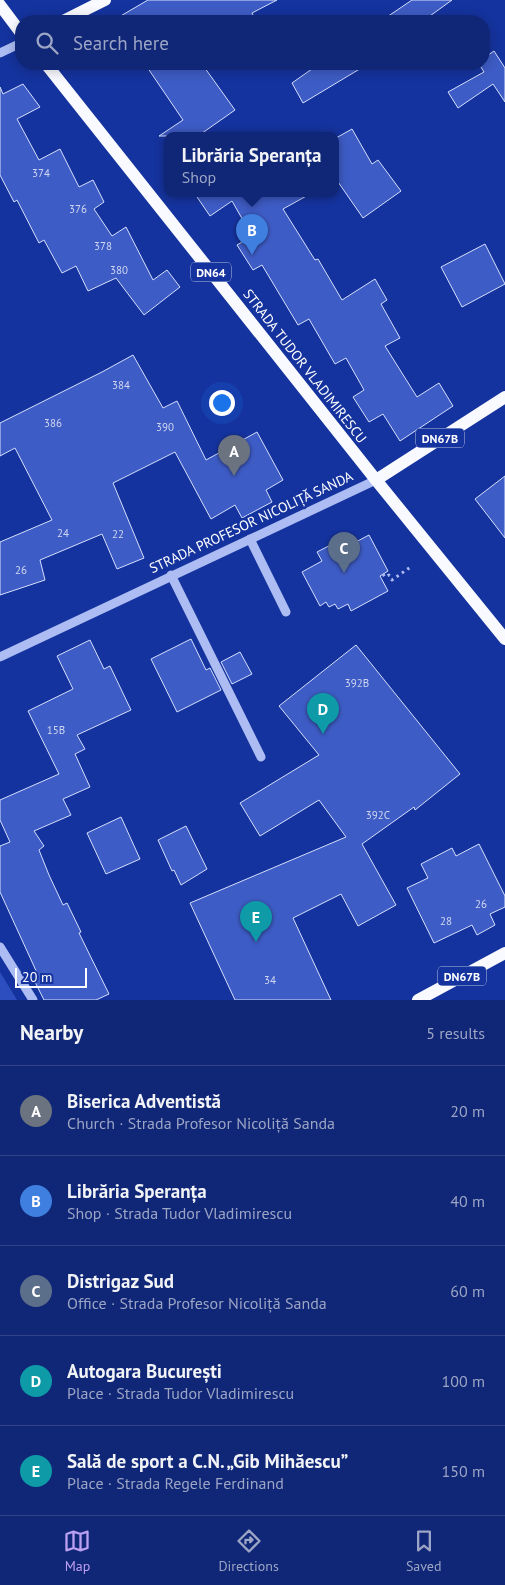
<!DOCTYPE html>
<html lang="en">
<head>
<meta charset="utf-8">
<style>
  body { margin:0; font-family:"PT Sans",sans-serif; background:#192e7b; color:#f1f3f6 }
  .scale { position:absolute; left:15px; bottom:12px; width:72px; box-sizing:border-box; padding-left:5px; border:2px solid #fff; border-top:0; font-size:14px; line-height:18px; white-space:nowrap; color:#fff; -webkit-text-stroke:4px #15339e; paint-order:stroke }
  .you { position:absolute; left:221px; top:402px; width:18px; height:18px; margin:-12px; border:4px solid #fff; border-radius:50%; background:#1a73e8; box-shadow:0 0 0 8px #1a73e833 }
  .badge { display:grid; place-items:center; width:32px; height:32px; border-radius:50%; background:#bca0f2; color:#fff; font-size:16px; font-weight:700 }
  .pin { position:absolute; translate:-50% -41px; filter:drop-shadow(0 1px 2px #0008) }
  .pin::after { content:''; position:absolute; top:26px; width:18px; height:15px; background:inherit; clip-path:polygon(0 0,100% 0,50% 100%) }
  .popup { position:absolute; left:164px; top:132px; width:175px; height:65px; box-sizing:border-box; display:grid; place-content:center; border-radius:10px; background:#102676; filter:drop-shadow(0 1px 4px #0005); font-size:16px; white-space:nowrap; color:#9ca5c5 }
  .popup b { font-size:19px; color:#f1f3f6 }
  .popup::after { content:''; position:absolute; left:50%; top:100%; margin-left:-10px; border:10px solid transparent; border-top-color:#102676 }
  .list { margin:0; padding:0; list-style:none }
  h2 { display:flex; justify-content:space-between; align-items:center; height:65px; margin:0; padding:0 20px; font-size:21px }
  h2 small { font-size:16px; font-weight:400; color:#9ca5c5 }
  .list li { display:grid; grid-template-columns:32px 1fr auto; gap:15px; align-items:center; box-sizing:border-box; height:90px; padding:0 20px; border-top:1px solid #304388 }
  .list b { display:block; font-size:19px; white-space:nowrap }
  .list p { margin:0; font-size:16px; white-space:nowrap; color:#9ca5c5 }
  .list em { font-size:16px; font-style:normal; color:#9ca5c5 }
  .icon { flex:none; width:28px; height:28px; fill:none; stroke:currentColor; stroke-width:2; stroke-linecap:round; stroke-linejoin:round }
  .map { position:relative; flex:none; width:505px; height:1000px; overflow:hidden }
  .search { position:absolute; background:#102676; box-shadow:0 2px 12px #0003; left:15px; right:15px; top:15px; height:55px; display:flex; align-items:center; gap:12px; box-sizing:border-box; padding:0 18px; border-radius:20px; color:#9ca5c5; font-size:19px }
  .sheet { height:515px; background:#102676 }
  nav { display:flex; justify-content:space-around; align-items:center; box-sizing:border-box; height:70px; border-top:1px solid #304388; background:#102676; font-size:14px; color:#9ca5c5 }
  nav a { display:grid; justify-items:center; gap:2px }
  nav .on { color:#bca0f2 }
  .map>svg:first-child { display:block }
  .green { fill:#2c4ebe }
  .building { fill:#3e5cc5; stroke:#d5dffd }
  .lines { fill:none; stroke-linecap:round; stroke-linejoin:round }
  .path { stroke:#adbdf3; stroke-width:3; stroke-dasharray:2.5 4; stroke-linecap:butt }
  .minor { stroke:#adbdf3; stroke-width:9 }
  .major { stroke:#f9faff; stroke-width:12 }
  .labels { text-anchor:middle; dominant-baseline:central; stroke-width:5; stroke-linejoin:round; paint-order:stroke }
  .number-label { font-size:11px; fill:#cfd6f0 }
  .shield { fill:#15339e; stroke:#b9c2e2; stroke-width:1 }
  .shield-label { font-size:12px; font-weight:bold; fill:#fff }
  .street-label { font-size:14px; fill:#fff; stroke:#15339e }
</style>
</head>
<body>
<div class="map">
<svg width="505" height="1000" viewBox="0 0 505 1000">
  <rect width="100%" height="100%" fill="#15339e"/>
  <path class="green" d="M0,972L17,1000H0Z"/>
  <g class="building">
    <path d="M148,0H277L252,13L256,21H112Z"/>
    <path d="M412,0H452L423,21H381Z"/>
    <path d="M494,51L505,68V102L493,84L458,108L448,92L484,72L479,64H484V58Z"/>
    <path d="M145,64H202L235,110L198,136H159L183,120Z"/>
    <path d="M319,64H368L303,103L292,83Z"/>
    <path d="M23,84L40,107L17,119L39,160L60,149L79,187L93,180L104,202L94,209L112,236L126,227L153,280L167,270L180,287L144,315L116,278L88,291L76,266L62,273L44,240L39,243L17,200L14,202L0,175V87L3,94Z"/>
    <path d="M352,129L372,164L378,160L401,191L363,218L336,179V138Z"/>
    <path d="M195,194H310L283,209L315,260L318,259L342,300L375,279L387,300L381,304L400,338L385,346L417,397L439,383L453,406L400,441L383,414L369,422L353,397L364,390L346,358L335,364L309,319L298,325L262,265L253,270L237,245L252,236L232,201L210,216Z"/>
    <path d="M485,244L505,284L462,307L441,267Z"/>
    <path d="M133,355L163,408L177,401L206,460L257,432L283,480L266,490L272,502L242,518L235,505L211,519L175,452L113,483L144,558L117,569L102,534L40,560L45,580L0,595V542L52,520L15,448L0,456V423L102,372Z"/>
    <path d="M505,476V538L475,499Z"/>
    <path d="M369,535L388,571L380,576L388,591L351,611L348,604L338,609L335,604L329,607L326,602L320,606L302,572L322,561L317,552L348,536L352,544Z"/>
    <path d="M191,639L206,670L210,668L221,690L177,712L151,659Z"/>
    <path d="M90,640L104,669L110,666L131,710L77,735L85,749L75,754L90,787L63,799L71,815L34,831L44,846L39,850L49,875L63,905L67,903L81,932L79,933L109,994L96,1000H44L33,978L38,975L0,892V846L10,842L0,820V800L59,774L28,711L73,689L57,656Z"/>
    <path d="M356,645L460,774L415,810L414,807L362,844L396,905L358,926L341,894L293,918L331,1000H235L190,903L346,837L319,800L260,836L240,803L319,755L279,706Z"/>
    <path d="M240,652L252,674L232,684L221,662Z"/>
    <path d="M121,817L140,859L106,874L87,833Z"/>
    <path d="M186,826L207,869L181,885L174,870L172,871L158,840Z"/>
    <path d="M479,844L505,896V907L490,914L495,925L477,935L472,925L434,943L407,888L428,878L421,864L452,848L456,856Z"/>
  </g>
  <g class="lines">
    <path class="path" d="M383,574L385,577L389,575L392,580L412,566"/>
    <g class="minor">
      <path d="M0,53L21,43"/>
      <path d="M250,539L286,612"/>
      <path d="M171,575L261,757"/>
      <path d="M0,657L376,480"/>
      <path d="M0,947L33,1000"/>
    </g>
    <g class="major">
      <path d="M0,5L21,33"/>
      <path d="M63,21L105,0"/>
      <path d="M46,64L376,480L505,639"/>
      <path d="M376,480L505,397"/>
      <path d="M418,1000L505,953"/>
    </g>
  </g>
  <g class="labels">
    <g class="number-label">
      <text x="41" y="173">374</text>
      <text x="78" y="209">376</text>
      <text x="103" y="246">378</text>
      <text x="119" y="270">380</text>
      <text x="121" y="385">384</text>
      <text x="53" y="423">386</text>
      <text x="165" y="427">390</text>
      <text x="63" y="533">24</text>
      <text x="118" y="534">22</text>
      <text x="21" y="570">26</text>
      <text x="357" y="683">392B</text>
      <text x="56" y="730">15B</text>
      <text x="378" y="815">392C</text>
      <text x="481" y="904">26</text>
      <text x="446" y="921">28</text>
      <text x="270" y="980">34</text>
    </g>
    <g class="shield">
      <rect x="191" y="262.5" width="40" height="19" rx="4"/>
      <rect x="416" y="428.5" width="48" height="19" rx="4"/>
      <rect x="438" y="966.5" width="48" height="19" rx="4"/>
    </g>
    <g class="shield-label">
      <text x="211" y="272">DN64</text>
      <text x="440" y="438">DN67B</text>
      <text x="462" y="976">DN67B</text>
    </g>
    <g class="street-label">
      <text transform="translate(305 366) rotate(52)">STRADA TUDOR VLADIMIRESCU</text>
      <text transform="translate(251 522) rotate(-25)">STRADA PROFESOR NICOLIȚĂ SANDA</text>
    </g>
  </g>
</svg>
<div class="scale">20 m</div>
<div class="you"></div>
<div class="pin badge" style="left:234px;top:476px;background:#6b7280">A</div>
<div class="pin badge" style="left:252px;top:255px;background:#3f7fe0">B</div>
<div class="popup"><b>Librăria Speranța</b>Shop</div>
<div class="pin badge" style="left:344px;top:573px;background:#5c6f8a">C</div>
<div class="pin badge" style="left:323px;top:734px;background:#0f9aa8">D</div>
<div class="pin badge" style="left:256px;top:942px;background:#0f9aa8">E</div>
<div class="search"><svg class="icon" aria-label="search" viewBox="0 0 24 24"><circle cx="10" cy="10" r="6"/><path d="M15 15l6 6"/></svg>Search here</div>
</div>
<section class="sheet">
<h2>Nearby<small>5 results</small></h2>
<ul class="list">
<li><span class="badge" style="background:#6b7280">A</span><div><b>Biserica Adventistă</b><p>Church · Strada Profesor Nicoliță Sanda</p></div><em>20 m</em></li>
<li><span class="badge" style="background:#3f7fe0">B</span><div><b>Librăria Speranța</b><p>Shop · Strada Tudor Vladimirescu</p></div><em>40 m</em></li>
<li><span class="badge" style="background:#5c6f8a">C</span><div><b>Distrigaz Sud</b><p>Office · Strada Profesor Nicoliță Sanda</p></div><em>60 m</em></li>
<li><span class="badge" style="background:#0f9aa8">D</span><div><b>Autogara București</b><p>Place · Strada Tudor Vladimirescu</p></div><em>100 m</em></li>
<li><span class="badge" style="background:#0f9aa8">E</span><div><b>Sală de sport a C.N. „Gib Mihăescu”</b><p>Place · Strada Regele Ferdinand</p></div><em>150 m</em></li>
</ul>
</section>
<nav>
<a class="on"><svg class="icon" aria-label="map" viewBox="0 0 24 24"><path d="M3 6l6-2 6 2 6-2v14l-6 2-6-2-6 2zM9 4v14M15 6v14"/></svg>Map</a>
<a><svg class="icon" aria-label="directions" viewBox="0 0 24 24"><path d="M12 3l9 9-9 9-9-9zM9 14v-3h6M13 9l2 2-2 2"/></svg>Directions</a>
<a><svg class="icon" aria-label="saved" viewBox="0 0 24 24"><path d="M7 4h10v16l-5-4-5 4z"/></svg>Saved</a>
</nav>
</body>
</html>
